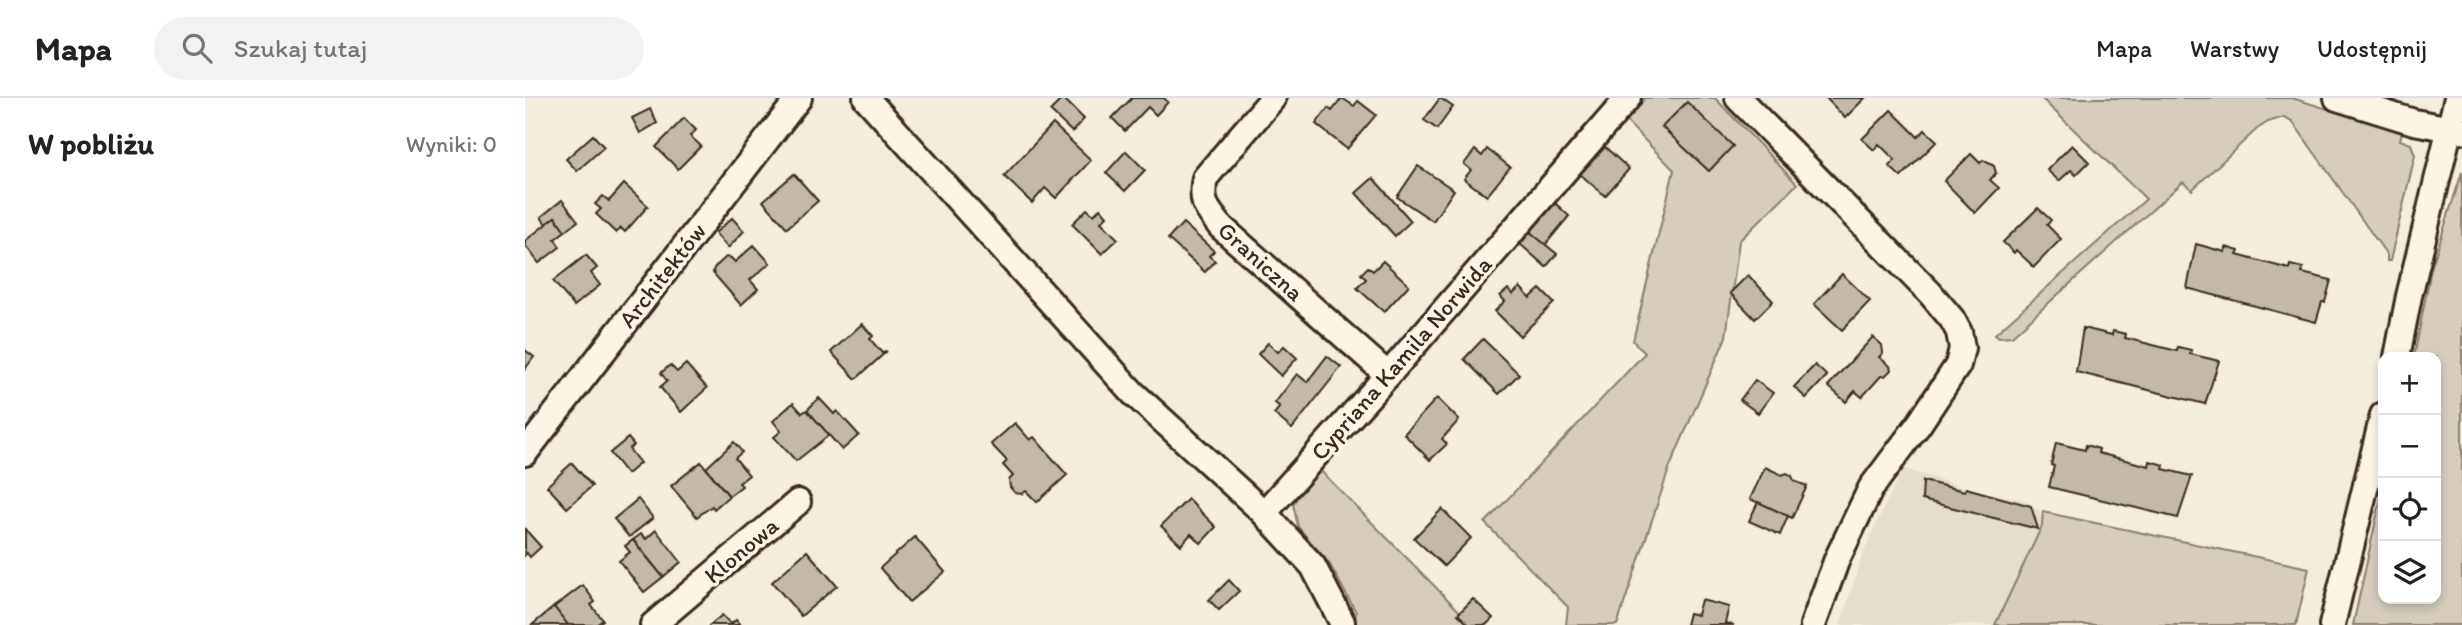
<!DOCTYPE html>
<html lang="pl">
<head>
<meta charset="utf-8">
<style>
  body { margin:0; font-family:Itim,sans-serif; background:#f2f2f2; color:#222 }
  .controls { position:absolute; right:21px; bottom:21px; display:grid; overflow:hidden; border-radius:14px; box-shadow:0 4px 10px #0003 }
  .controls button { width:63px; height:63px; display:grid; place-items:center; padding:0; border:0; border-bottom:2px solid #e0e0e0; background:#fff; color:#222; font:35px sans-serif }
  .list { margin:0; padding:0; list-style:none }
  h2 { display:flex; justify-content:space-between; align-items:center; height:91px; margin:0; padding:0 28px; font-size:30px }
  h2 small { font-size:23px; font-weight:400; color:#767676 }
  .icon { flex:none; width:38px; height:38px; fill:none; stroke:currentColor; stroke-width:2; stroke-linecap:round; stroke-linejoin:round }
  .map { position:relative; flex:none; width:1937px; height:527px; overflow:hidden }
  header { display:flex; align-items:center; gap:42px; box-sizing:border-box; height:98px; padding:0 35px; background:#fff; border-bottom:2px solid #e0e0e0 }
  header strong { font-size:33px }
  nav { display:flex; gap:38px; margin-inline-start:auto; font-size:24px }
  .search { width:490px; height:63px; background:#f2f2f2; display:flex; align-items:center; gap:18px; box-sizing:border-box; padding:0 24px; border-radius:38px; color:#767676; font-size:26px }
  main { display:flex }
  aside { flex:1; background:#fff }
  .map>svg:first-child { display:block }
  .built { fill:#e5ddce }
  .green { fill:#d6cdbd; stroke:#887c6e; stroke-width:2 }
  .building { fill:#c3b9aa; stroke:#3b2a1e; stroke-width:2 }
  .lines { fill:none; stroke-linecap:round; stroke-linejoin:round }
  .minor-casing { stroke:#3b2a1e; stroke-width:30 }
  .minor { stroke:#fcf5e5; stroke-width:24 }
  .labels { text-anchor:middle; dominant-baseline:central; stroke-width:7; stroke-linejoin:round; paint-order:stroke }
  .street-label { font-size:24px; fill:#3b2a1e; stroke:#fcf5e5 }
</style>
</head>
<body>
<header>
<strong>Mapa</strong>
<div class="search"><svg class="icon" aria-label="search" viewBox="0 0 24 24"><circle cx="10" cy="10" r="6"/><path d="M15 15l6 6"/></svg>Szukaj tutaj</div>
<nav><a>Mapa</a><a>Warstwy</a><a>Udostępnij</a></nav>
</header>
<main>
<aside>
<h2>W pobliżu<small>Wyniki: 0</small></h2>
<ul class="list">
</ul>
</aside>
<div class="map">
<svg width="1937" height="527" viewBox="0 0 1937 527">
  <rect width="100%" height="100%" fill="#f4eddd"/>
  <filter id="ink" filterUnits="userSpaceOnUse"><feTurbulence type="fractalNoise" baseFrequency=".0143" numOctaves="2"/><feDisplacementMap in="SourceGraphic" scale="14" xChannelSelector="R" yChannelSelector="G"/><feConvolveMatrix kernelMatrix="1 2 1 2 8 2 1 2 1" color-interpolation-filters="sRGB"/></filter>
  <g filter="url(#ink)">
    <path class="built" d="M1380,371L1441,390L1503,403L1506,408L1518,414L1517,428L1470,527H1315L1338,455L1370,386Z"/>
    <g class="green">
      <path d="M1120,0H1190L1272,86L1214,143L1201,239L1144,371L1092,527H1041L1043,509L960,425L1120,255L1108,243L1149,72L1100,22Z"/>
      <path d="M1516,0H1767L1877,34L1875,42L1886,46L1890,57L1865,163H1862V157L1767,23L1759,19L1743,24L1732,31L1667,92L1658,84L1487,238L1474,239L1470,236L1621,101Z"/>
      <path d="M1937,74V527H1828L1858,390V501H1911V259H1889L1906,171Z"/>
      <path d="M792,369L948,527H830L831,514L804,465L773,429L768,406Z"/>
      <path d="M1518,414L1784,470L1771,527H1470L1517,428Z"/>
    </g>
    <g class="building">
      <path d="M538,0L559,21L547,34L525,13Z"/>
      <path d="M607,0H639L643,4L631,17L623,9L600,33L587,20Z"/>
      <path d="M817,0L829,8L833,3L851,17L822,51L791,26L803,10L807,13Z"/>
      <path d="M915,0L928,9L912,31L899,22Z"/>
      <path d="M1301,0H1340L1320,20Z"/>
      <path d="M1162,4L1208,48L1184,73L1137,29Z"/>
      <path d="M125,11L132,25L115,35L107,20Z"/>
      <path d="M1366,12L1393,39L1400,32L1412,43L1376,79L1364,68L1370,62L1354,46L1349,52L1337,41Z"/>
      <path d="M159,20L171,32L165,38L176,48L153,71L131,49Z"/>
      <path d="M528,26L566,62L531,100L520,90L507,105L479,78Z"/>
      <path d="M68,37L79,49L52,73L41,61Z"/>
      <path d="M1547,47L1564,64L1551,77L1546,72L1534,83L1522,72Z"/>
      <path d="M1080,49L1104,71L1080,98L1055,76Z"/>
      <path d="M962,51L985,69L962,98L939,81L946,72L939,66L950,52L957,58Z"/>
      <path d="M601,53L620,72L600,93L581,75Z"/>
      <path d="M1446,56L1455,65L1458,62L1469,68L1471,75L1465,82L1474,90L1450,115L1419,83Z"/>
      <path d="M893,68L929,92L908,123L872,99Z"/>
      <path d="M269,76L293,103L262,130L238,103Z"/>
      <path d="M848,80L886,123L870,138L831,95Z"/>
      <path d="M99,86L123,108L100,134L96,130L91,135L71,116L76,111L70,106L78,98L84,103Z"/>
      <path d="M37,102L53,123L40,133L30,119L21,126L16,119Z"/>
      <path d="M1030,105L1044,118L1020,147L1005,134Z"/>
      <path d="M575,110L582,118L576,124L593,141L577,156L547,126L562,111L569,117Z"/>
      <path d="M1513,110L1526,122L1522,127L1536,141L1509,169L1491,152L1489,155L1478,144Z"/>
      <path d="M30,119L40,133L30,141L35,149L14,165L0,147V143Z"/>
      <path d="M207,120L219,133L203,150L190,135Z"/>
      <path d="M658,125L689,153L684,158L690,163L680,174L643,141Z"/>
      <path d="M1005,134L1032,156L1021,169L995,146Z"/>
      <path d="M1671,146L1700,154L1701,149L1714,153L1712,157L1764,171L1765,167L1778,170L1777,175L1806,182L1800,204H1797L1791,224L1662,190Z"/>
      <path d="M229,147L245,165L225,182L233,191L216,207L188,175L189,170L201,159L206,160L210,164Z"/>
      <path d="M61,157L72,170L66,175L75,187L49,208L28,183Z"/>
      <path d="M858,163L884,187L859,214L832,190L841,181L836,176L843,169L848,173Z"/>
      <path d="M1317,176L1345,203L1317,232L1289,206Z"/>
      <path d="M1223,177L1248,203L1230,221L1205,195Z"/>
      <path d="M995,189L1005,200L1015,191L1029,205L995,238L970,213L980,203L975,198L983,191L988,196Z"/>
      <path d="M337,226L348,238L345,241L357,255L362,253L331,281L306,254Z"/>
      <path d="M1558,230L1587,237L1588,233L1601,236L1600,240L1652,253L1653,249L1666,252L1665,256L1694,263L1680,306L1551,274Z"/>
      <path d="M1348,239L1357,247L1358,255L1354,259L1365,268L1366,272L1360,278H1356L1337,299L1330,293L1321,304L1303,288Z"/>
      <path d="M958,241L994,276L974,296L939,261Z"/>
      <path d="M743,245L753,254L759,248L772,260L756,278L733,256Z"/>
      <path d="M0,252L9,259L0,271Z"/>
      <path d="M802,258L816,269L767,331L749,316L755,309L750,305L772,276L782,284Z"/>
      <path d="M161,266L182,290L156,314L135,289L142,283L136,275L145,267L152,274Z"/>
      <path d="M1290,267L1302,278L1281,300L1269,289Z"/>
      <path d="M1230,282L1248,295L1233,315L1215,302Z"/>
      <path d="M294,300L309,316L312,313L334,337L317,352L282,312Z"/>
      <path d="M912,300L934,322L917,341L922,346L905,362L879,336Z"/>
      <path d="M268,305L277,315L282,312L304,337L271,363L249,339L256,333L248,323Z"/>
      <path d="M490,325L505,342L509,339L542,377L512,404L501,393L497,396L490,395L485,389L484,382L488,378L478,367L482,363L466,346Z"/>
      <path d="M103,340L109,347L104,351L115,365L102,376L85,355Z"/>
      <path d="M209,344L217,354L210,360L224,377L214,385L217,388L204,398L181,370Z"/>
      <path d="M1531,345L1560,352L1561,347L1574,351L1573,355L1624,368L1625,363L1639,367L1638,371L1667,378L1653,420L1524,389L1529,368L1526,367Z"/>
      <path d="M176,364L204,398L189,411L187,408L172,419L146,388Z"/>
      <path d="M47,365L67,388L42,410L22,388Z"/>
      <path d="M1240,369L1257,377L1262,375L1267,378L1269,383L1282,388L1267,420L1225,401Z"/>
      <path d="M1398,383L1440,393L1441,390L1506,408L1513,431L1397,402Z"/>
      <path d="M113,401L128,420L104,439L89,421Z"/>
      <path d="M663,401L691,429L676,445L666,436L656,447L636,428Z"/>
      <path d="M1233,404L1263,418L1255,437L1224,423Z"/>
      <path d="M917,411L946,440L919,468L889,440Z"/>
      <path d="M0,431L16,449L5,459L2,455L0,457Z"/>
      <path d="M131,432L156,464L138,479L108,442L116,436L121,441Z"/>
      <path d="M390,439L420,474L384,504L355,470Z"/>
      <path d="M108,442L138,479L119,494L94,463L105,454L100,448Z"/>
      <path d="M282,453L312,488L276,518L247,484Z"/>
      <path d="M704,482L714,493L694,512L684,502Z"/>
      <path d="M58,487L70,504L66,507L78,522L71,527H43L29,509Z"/>
      <path d="M948,501L968,520L961,527H944L933,516Z"/>
      <path d="M1176,502L1204,509L1200,525L1209,527H1161L1164,515L1172,517Z"/>
      <path d="M29,509L43,527H7Z"/>
      <path d="M197,517L206,526L211,522L215,527H185Z"/>
    </g>
    <g class="lines">
      <defs>
        <g id="minor">
          <path d="M341,0L608,295L739,415L788,468L817,524V527"/>
          <path d="M748,0L680,80C675,105 681,110 696,129L863,277"/>
          <path d="M1213,0L1405,195L1427,221L1434,234L1437,250L1433,267L1394,326L1346,390L1312,461L1288,527"/>
          <path d="M1812,0L1889,24L1937,33"/>
          <path d="M1872,259L1884,198L1932,0"/>
          <path d="M0,355L274,0"/>
          <path d="M739,415L863,277L1103,0"/>
          <path d="M128,527L273,404"/>
          <path d="M1807,527L1858,317"/>
        </g>
      </defs>
      <use href="#minor" class="minor-casing"/>
      <use href="#minor" class="minor"/>
    </g>
  </g>
  <g class="labels">
    <g class="street-label">
      <text transform="translate(736 163) rotate(42)">Graniczna</text>
      <text transform="translate(137 177) rotate(-52)">Architektów</text>
      <text transform="translate(876 260) rotate(-49)">Cypriana Kamila Norwida</text>
      <text transform="translate(216 452) rotate(-40)">Klonowa</text>
    </g>
  </g>
</svg>
<div class="controls">
<button>+</button>
<button>−</button>
<button><svg class="icon" aria-label="locate" viewBox="0 0 24 24"><circle cx="12" cy="12" r="6"/><path d="M12 2v4M12 18v4M2 12h4M18 12h4"/></svg></button>
<button><svg class="icon" aria-label="layers" viewBox="0 0 24 24"><path d="M12 4l9 5-9 5-9-5zM3 14l9 5 9-5"/></svg></button>
</div>
</div>
</main>
</body>
</html>
